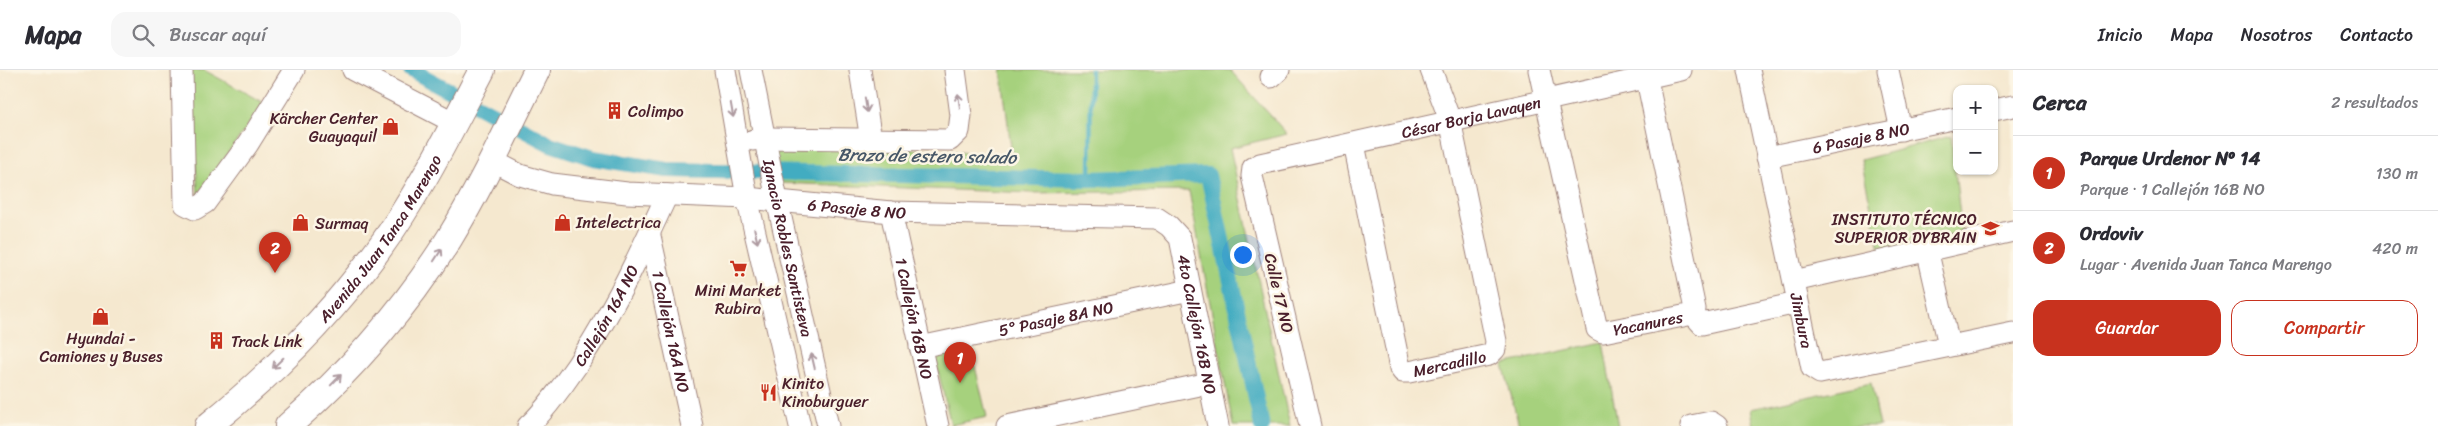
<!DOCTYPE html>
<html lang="es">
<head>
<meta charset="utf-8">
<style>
  body { margin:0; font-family:Sriracha,sans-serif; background:#f7f7f7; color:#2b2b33 }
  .controls { position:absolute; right:15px; top:15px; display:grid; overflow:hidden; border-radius:10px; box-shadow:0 1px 4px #0004 }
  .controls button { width:45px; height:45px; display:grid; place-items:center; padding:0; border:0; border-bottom:1px solid #e1e1e2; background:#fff; color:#2b2b33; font:25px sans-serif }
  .you { position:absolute; left:1242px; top:184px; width:18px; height:18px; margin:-12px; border:4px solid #fff; border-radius:50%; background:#1a73e8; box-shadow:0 0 0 8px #1a73e833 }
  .badge { display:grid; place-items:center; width:32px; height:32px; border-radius:50%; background:#c8321e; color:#fff; font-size:16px; font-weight:700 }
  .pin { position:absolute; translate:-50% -41px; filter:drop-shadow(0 1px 2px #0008) }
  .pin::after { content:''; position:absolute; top:26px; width:18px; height:15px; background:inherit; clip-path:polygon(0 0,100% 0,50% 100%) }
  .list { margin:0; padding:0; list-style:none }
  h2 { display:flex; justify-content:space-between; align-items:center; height:65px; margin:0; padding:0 20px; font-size:21px }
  h2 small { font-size:16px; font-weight:400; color:#7c7c81 }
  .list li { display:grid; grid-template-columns:32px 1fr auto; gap:15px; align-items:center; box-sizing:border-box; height:75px; padding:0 20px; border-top:1px solid #e1e1e2 }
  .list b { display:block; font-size:19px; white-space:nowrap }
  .list p { margin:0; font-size:16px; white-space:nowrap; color:#7c7c81 }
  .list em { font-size:16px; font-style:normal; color:#7c7c81 }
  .actions { display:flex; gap:10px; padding:15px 20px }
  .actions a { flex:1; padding:11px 0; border:1px solid #c8321e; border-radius:15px; text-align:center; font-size:18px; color:#c8321e }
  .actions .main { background:#c8321e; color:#fff }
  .icon { flex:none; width:28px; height:28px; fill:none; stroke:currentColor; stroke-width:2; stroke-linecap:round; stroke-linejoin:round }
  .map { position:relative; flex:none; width:2013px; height:356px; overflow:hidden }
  header { display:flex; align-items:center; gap:30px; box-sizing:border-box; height:70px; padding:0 25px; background:#fff; border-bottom:1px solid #e1e1e2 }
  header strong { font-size:24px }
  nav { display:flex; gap:28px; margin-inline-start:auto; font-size:18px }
  .search { width:350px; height:45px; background:#f7f7f7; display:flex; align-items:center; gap:12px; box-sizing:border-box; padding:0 18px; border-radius:15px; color:#7c7c81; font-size:19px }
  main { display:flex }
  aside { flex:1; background:#fff }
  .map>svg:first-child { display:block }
  .green { fill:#a6d17d; stroke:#787854 }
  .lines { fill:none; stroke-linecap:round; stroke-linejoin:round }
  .stream { stroke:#42acc1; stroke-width:4.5 }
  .canal { stroke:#42acc1; stroke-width:16 }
  .minor-casing { stroke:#a0847d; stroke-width:23 }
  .major-casing { stroke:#a0847d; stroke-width:28 }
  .minor { stroke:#fff; stroke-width:21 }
  .major { stroke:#fff; stroke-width:26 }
  .oneway { stroke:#ae9aa0 }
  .labels { text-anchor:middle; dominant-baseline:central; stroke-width:5; stroke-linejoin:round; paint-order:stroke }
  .poi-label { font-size:16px; fill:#4a1f2b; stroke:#fcf5e5; text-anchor:start }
  .street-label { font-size:16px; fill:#4a1f2b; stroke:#fcf5e5 }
  .water-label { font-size:18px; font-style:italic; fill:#475767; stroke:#fcf5e5 }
</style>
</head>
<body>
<header>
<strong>Mapa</strong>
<div class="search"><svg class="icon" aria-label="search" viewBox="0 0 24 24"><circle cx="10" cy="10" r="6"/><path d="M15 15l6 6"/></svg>Buscar aquí</div>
<nav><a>Inicio</a><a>Mapa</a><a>Nosotros</a><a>Contacto</a></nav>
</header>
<main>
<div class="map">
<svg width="2013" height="356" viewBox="0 0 2013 356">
  <rect width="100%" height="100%" fill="#fcf5e5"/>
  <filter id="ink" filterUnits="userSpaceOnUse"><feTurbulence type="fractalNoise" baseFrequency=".02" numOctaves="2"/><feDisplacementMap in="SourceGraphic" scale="10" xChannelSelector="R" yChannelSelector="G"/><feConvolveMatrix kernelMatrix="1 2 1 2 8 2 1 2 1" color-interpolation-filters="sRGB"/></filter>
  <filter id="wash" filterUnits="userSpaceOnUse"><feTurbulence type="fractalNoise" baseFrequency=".0096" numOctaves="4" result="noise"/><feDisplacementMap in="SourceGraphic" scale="20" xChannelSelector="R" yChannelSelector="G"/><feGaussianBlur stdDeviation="1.12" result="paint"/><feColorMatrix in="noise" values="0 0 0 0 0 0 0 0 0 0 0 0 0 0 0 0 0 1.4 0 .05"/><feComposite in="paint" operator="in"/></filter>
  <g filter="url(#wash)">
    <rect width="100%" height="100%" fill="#f5e8cf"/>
    <g class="green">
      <path d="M190,0H204L264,33L198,125Z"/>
      <path d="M1001,0H1230L1287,64L1230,78L1290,356H1233L1189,121L1031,123L779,113L773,72L1012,85Z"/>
      <path d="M1951,66L1962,163L1881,184L1861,90Z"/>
      <path d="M969,271L987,347L951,355L933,280Z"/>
      <path d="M1603,272L1618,356H1519L1503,294Z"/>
      <path d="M1871,313L1880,356H1754L1751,339Z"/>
    </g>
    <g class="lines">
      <path class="stream" d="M1090,109L1091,0"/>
      <path class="canal" d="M411,0L550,74L593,88L667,100L1090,109L1208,105L1262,356"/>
    </g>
  </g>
  <g filter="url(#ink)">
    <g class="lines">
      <defs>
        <g id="minor">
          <path d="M182,0L185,134L195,139L205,133L248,74L294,0"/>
          <path d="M353,0L455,53"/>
          <path d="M725,0L747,128L800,356"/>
          <path id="s1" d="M751,0L777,130L828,356"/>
          <path d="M860,0L871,70"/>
          <path id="s2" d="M1539,0L1597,259L1603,262L1693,244"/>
          <path d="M1645,0L1695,239L1693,244"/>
          <path id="s3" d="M1749,0L1812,298L1820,303L2013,263"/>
          <path d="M1888,0L1901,60"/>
          <path d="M1271,7L1279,0"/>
          <path d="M1994,40L2013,36"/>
          <path d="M753,70L765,68L950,70L959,61L961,45L955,0"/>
          <path id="s4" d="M1354,74L1400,298L1403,302H1409L1489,285L1495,279L1496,271L1450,50L1431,0"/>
          <path id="s5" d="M1767,87L1957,48"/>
          <path id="s6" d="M491,90L520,105L552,114L627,123L747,128L891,142L1157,148L1169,156L1180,168L1218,356"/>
          <path id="s7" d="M891,142L938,356"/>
          <path id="s8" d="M650,166L692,356"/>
          <path d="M1927,179L1949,275"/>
          <path d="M1794,211L2013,161"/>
          <path d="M1693,244L1702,254L1797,233"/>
          <path id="s9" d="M920,277L1190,220"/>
          <path id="s10" d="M528,356C542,344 552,329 563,315C606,257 637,190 667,125"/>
          <path d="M1007,356L1209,313"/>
          <path id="s11" d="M1310,356L1252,106L1253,98L1260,94L1681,0"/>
          <path d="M1691,356L1711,352L1717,356"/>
        </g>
        <g id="major">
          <path id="s12" d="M208,356C271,305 330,246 378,180C419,124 450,61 482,0"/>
          <path d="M288,356C350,302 405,239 449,169C482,115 509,56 537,0"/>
        </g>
      </defs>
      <use href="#minor" class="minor-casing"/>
      <use href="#major" class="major-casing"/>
      <use href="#minor" class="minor"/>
      <use href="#major" class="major"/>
    </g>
    <defs><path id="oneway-shaft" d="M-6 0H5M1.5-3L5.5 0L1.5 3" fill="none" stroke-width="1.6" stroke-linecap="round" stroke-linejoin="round" transform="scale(1.25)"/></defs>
    <g class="oneway">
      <use href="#oneway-shaft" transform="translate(959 31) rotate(-98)"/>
      <use href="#oneway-shaft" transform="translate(866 35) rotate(81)"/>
      <use href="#oneway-shaft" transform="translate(732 40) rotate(80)"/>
      <use href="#oneway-shaft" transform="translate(756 166) rotate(77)"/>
      <use href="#oneway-shaft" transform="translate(438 185) rotate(-57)"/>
      <use href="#oneway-shaft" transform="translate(813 291) rotate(-103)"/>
      <use href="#oneway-shaft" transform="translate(278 293) rotate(136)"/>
      <use href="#oneway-shaft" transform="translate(336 310) rotate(-46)"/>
    </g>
  </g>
  <defs>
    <symbol id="building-bare" viewBox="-9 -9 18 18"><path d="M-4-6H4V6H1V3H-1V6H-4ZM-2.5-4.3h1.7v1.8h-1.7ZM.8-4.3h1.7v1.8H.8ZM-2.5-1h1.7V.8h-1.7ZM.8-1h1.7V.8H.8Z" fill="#c8321e" stroke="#fcf5e5" stroke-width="2.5" paint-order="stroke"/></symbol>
    <symbol id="shop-bare" viewBox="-9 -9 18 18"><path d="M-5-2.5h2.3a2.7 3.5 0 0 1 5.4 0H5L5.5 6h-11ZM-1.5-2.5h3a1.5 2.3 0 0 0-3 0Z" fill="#c8321e" stroke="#fcf5e5" stroke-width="2.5" paint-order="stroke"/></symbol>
    <symbol id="university-bare" viewBox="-9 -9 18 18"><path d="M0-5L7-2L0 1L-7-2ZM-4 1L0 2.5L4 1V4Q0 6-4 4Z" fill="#c8321e" stroke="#fcf5e5" stroke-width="2.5" paint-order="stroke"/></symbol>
    <symbol id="supermarket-bare" viewBox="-9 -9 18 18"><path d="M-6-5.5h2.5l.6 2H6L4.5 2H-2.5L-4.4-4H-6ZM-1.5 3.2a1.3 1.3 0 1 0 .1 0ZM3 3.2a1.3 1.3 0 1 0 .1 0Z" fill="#c8321e" stroke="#fcf5e5" stroke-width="2.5" paint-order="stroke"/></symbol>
    <symbol id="restaurant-bare" viewBox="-9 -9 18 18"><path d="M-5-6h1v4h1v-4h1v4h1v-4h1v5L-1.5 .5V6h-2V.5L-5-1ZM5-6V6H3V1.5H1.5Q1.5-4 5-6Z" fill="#c8321e" stroke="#fcf5e5" stroke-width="2.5" paint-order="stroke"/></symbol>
  </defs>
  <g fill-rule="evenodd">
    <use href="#building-bare" x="602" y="28" width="25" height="25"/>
    <use href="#shop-bare" x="378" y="44" width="25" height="25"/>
    <use href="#shop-bare" x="550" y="140" width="25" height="25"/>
    <use href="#shop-bare" x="288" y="140" width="25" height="25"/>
    <use href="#university-bare" x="1978" y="146" width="25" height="25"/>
    <use href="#supermarket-bare" x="726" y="186" width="25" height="25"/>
    <use href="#shop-bare" x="88" y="234" width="25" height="25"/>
    <use href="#building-bare" x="204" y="258" width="25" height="25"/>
    <use href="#restaurant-bare" x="756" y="310" width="25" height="25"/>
  </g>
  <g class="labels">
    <g class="poi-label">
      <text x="628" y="41">Colimpo</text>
      <text x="377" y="48" text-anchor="end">Kärcher Center<tspan x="377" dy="18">Guayaquil</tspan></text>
      <text x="1977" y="149" text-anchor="end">INSTITUTO TÉCNICO<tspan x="1977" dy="18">SUPERIOR DYBRAIN</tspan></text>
      <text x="576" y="152">Intelectrica</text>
      <text x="315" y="153">Surmaq</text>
      <text x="738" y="220" text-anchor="middle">Mini Market<tspan x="738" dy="18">Rubira</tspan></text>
      <text x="101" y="268" text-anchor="middle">Hyundai -<tspan x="101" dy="18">Camiones y Buses</tspan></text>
      <text x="231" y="271">Track Link</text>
      <text x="782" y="313">Kinito<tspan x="782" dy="18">Kinoburguer</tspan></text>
    </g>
    <g class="street-label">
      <text stroke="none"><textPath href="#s11" startOffset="489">César Borja Lavayen</textPath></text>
      <text stroke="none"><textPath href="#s5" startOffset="96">6 Pasaje 8 NO</textPath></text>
      <text stroke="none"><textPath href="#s6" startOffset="372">6 Pasaje 8 NO</textPath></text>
      <text stroke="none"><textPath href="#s12" startOffset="256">Avenida Juan Tanca Marengo</textPath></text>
      <text stroke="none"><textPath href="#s1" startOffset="182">Ignacio Robles Santisteva</textPath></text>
      <text transform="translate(1279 223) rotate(77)">Calle 17 NO</text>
      <text stroke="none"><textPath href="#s10" startOffset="136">Callejón 16A NO</textPath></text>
      <text stroke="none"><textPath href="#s9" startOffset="139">5° Pasaje 8A NO</textPath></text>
      <text stroke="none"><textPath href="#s7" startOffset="109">1 Callejón 16B NO</textPath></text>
      <text stroke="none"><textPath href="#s3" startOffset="256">Jimbura</textPath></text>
      <text stroke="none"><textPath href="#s2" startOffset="318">Yacanures</textPath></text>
      <text stroke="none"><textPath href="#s6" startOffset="791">4to Callejón 16B NO</textPath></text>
      <text stroke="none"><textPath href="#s8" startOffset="98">1 Callejón 16A NO</textPath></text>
      <text stroke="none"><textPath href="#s4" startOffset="281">Mercadillo</textPath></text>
    </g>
    <g class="water-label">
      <text transform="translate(927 86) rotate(1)">Brazo de estero salado</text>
    </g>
  </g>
</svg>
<div class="controls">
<button>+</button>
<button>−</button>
</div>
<div class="you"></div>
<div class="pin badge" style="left:960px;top:313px">1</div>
<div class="pin badge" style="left:275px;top:203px">2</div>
</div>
<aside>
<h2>Cerca<small>2 resultados</small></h2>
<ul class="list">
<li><span class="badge">1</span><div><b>Parque Urdenor Nº 14</b><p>Parque · 1 Callejón 16B NO</p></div><em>130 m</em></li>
<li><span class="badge">2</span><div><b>Ordoviv</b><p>Lugar · Avenida Juan Tanca Marengo</p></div><em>420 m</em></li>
</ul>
<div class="actions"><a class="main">Guardar</a><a>Compartir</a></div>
</aside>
</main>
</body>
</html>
